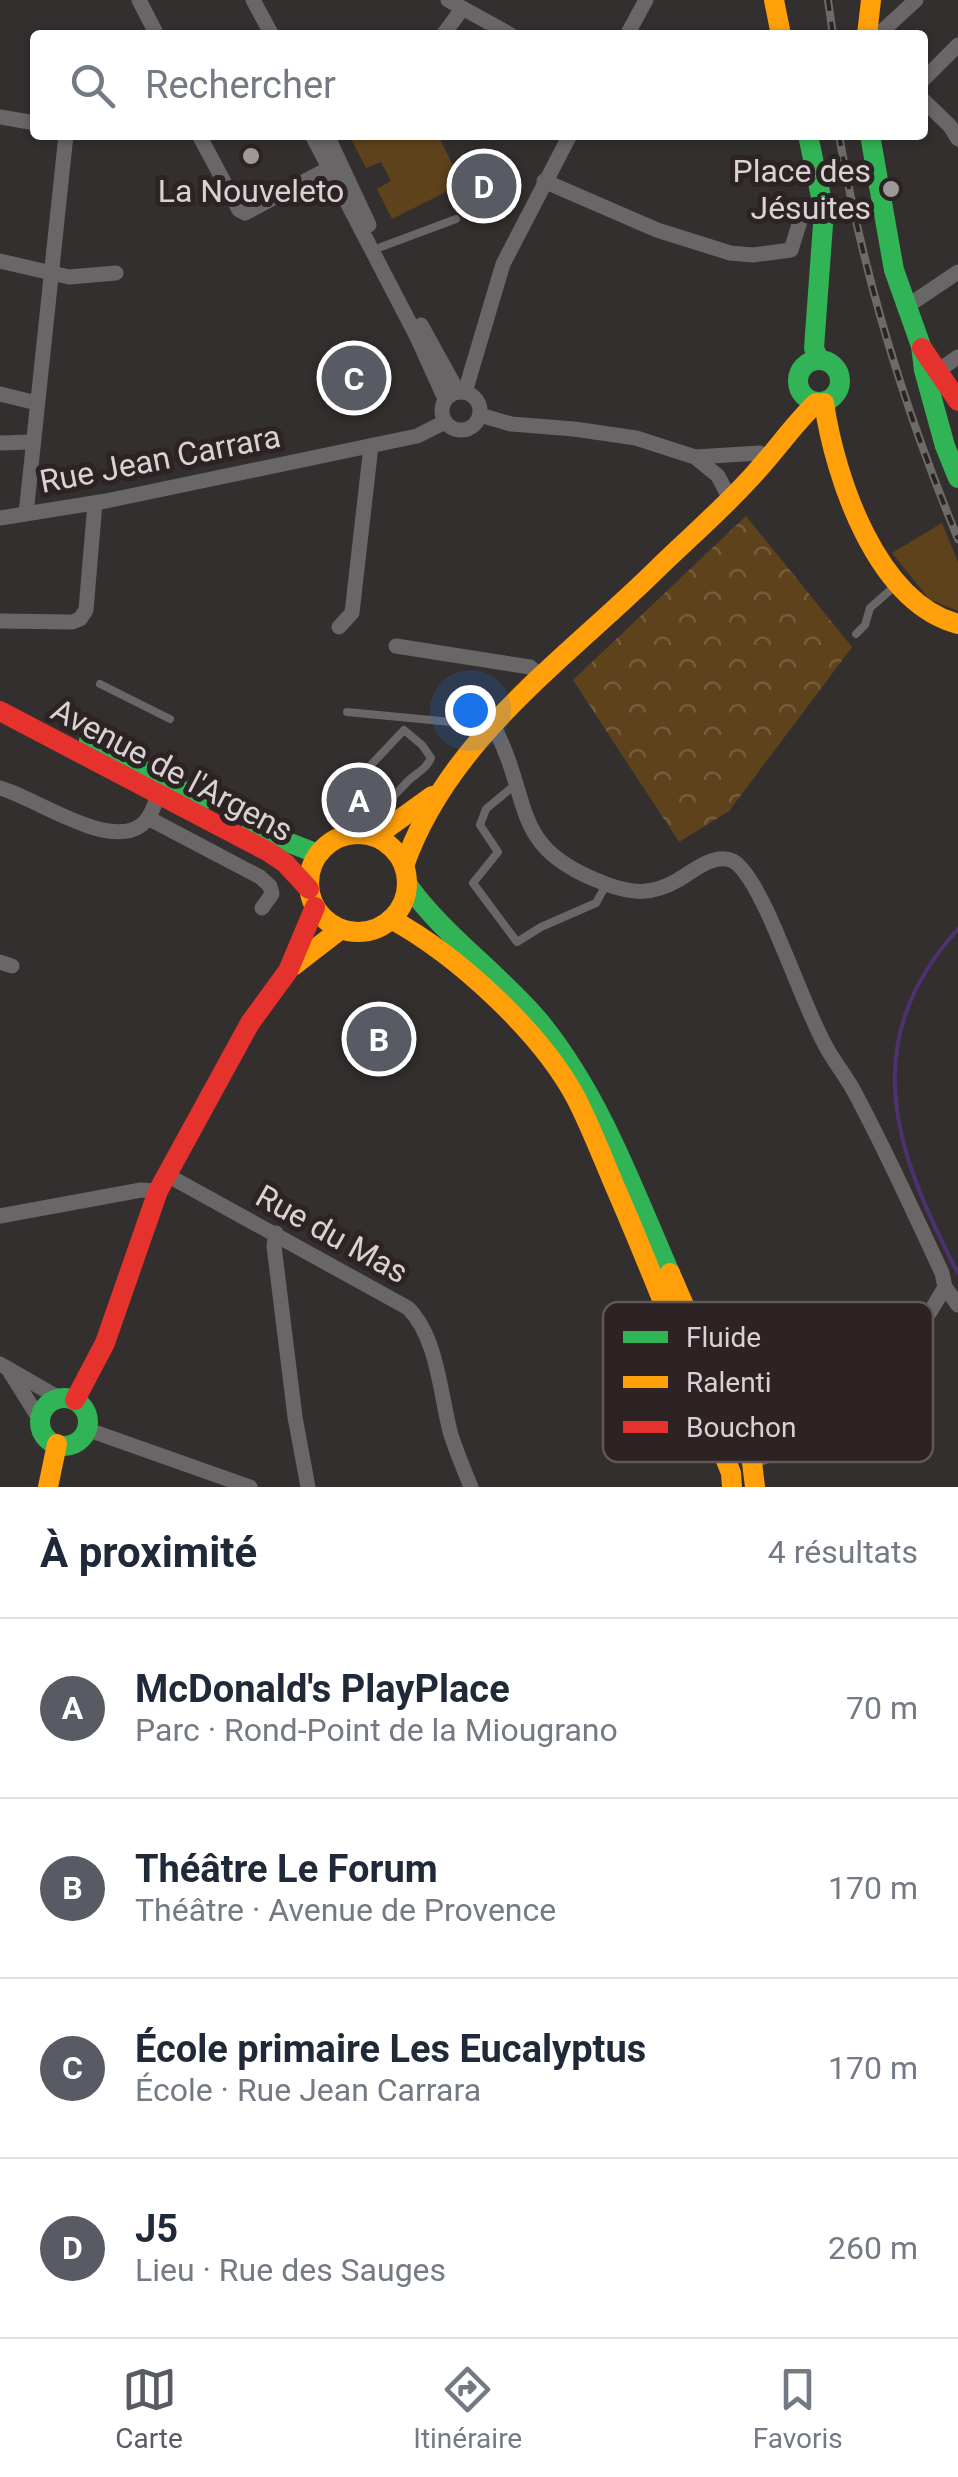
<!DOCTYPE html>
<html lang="fr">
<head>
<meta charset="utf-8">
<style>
  body { margin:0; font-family:Roboto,sans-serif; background:#f6f6f7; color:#1f2937 }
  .you { position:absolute; left:470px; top:710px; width:35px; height:35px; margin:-25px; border:8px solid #fff; border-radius:50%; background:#1a73e8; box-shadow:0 0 0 15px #1a73e833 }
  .badge { display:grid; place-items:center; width:65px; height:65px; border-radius:50%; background:#595b64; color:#fff; font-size:32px; font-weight:700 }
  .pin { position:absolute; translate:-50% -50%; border:5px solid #fff; box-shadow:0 2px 10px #0006 }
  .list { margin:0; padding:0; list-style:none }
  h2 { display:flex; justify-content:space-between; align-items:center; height:130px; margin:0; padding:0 40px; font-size:42px }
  h2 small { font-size:32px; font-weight:400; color:#747a83 }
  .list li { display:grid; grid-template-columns:65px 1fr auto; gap:30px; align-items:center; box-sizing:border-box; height:180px; padding:0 40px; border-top:2px solid #e0e1e3 }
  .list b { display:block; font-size:38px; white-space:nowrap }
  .list p { margin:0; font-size:32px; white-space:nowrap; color:#747a83 }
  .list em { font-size:32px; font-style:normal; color:#747a83 }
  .icon { flex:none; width:55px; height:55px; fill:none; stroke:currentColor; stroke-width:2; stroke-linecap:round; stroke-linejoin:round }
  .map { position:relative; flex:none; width:958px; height:1487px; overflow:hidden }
  .search { position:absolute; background:#fff; box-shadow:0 2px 8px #0004; left:30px; right:30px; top:30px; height:110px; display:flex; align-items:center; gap:25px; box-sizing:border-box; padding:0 35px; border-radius:10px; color:#747a83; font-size:38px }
  .sheet { height:850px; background:#fff }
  nav { display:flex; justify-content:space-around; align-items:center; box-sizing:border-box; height:140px; border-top:2px solid #e0e1e3; background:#fff; font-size:28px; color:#747a83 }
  nav a { display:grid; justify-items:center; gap:5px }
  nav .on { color:#595b64 }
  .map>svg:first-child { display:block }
  .park { fill:url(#park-crowns) }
  .garden { fill:#5e421c }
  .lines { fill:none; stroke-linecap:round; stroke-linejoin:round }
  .stream { stroke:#4d3171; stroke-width:4 }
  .lane { stroke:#696667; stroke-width:8 }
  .street { stroke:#696667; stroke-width:15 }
  .fast { stroke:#30b455; stroke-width:20 }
  .slow { stroke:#ff9f0a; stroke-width:20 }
  .jam { stroke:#e5322d; stroke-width:20 }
  .rail-casing { stroke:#6d6a6a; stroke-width:8 }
  .rail { stroke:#2d2224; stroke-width:4; stroke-dasharray:11; stroke-linecap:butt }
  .poi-dot { fill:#9f999a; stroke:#2d2224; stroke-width:4 }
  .labels { text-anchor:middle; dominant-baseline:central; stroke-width:10; stroke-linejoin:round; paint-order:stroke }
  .poi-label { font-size:32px; fill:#d9d2d3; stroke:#2d2224; text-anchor:end }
  .street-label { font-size:32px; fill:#d9d2d3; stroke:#2d2224 }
  .key { fill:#2d2224; stroke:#615759; stroke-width:2.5 }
  .key-label { font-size:28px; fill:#d9d2d3 }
</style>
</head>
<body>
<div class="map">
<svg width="958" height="1487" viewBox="0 0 958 1487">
  <defs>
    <pattern id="park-crowns" width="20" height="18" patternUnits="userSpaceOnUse" patternTransform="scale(2.5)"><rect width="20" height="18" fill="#5e421c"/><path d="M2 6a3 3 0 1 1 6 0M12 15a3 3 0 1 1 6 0" fill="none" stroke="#745c3c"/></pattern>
  </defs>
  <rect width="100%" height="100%" fill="#342f2f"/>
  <path class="park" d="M746,516L852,647L729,811L679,842L573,680Z"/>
  <g class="garden">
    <path d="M349,135H438L462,184L392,219L377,189L391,181L381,162L366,168Z"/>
    <path d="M942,523L958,562V611L929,599L892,553Z"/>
  </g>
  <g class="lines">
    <path class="stream" d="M958,929C855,1042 895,1153 958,1273"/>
    <g class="lane">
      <path d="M381,247L456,219"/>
      <path d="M856,634L865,625L870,608L896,585"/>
      <path d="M100,684L170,719"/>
      <path d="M347,712L462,723L482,734"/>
      <path d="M404,730L422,745L431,758C426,769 418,772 409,780C381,810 373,818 333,805Z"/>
      <path d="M516,784L486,809L480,825L498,852L473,883L517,942L541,927L596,903L606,885"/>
    </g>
    <g class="street">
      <path d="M139,0L157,35"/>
      <path d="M253,0L272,35"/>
      <path d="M448,0L511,35"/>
      <path d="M443,35L462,9"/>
      <path d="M627,35L646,0"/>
      <path d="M878,35L916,0"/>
      <path d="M923,80L958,45"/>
      <path d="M923,100L950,126L958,139"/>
      <path d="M0,117L35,123"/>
      <path d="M199,135L239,210L245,213L328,169"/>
      <path d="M312,135L416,335L445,399"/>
      <path d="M327,135L369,225"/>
      <path d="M544,181L657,230L730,253L753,255L791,250L801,218L824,211"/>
      <path d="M0,261L69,277L116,273"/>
      <path d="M906,307L958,272"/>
      <path d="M421,325L458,392"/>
      <path d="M939,370L958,357"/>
      <circle cx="461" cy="411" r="19"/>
      <path d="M465,392L503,264L570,135"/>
      <path d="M0,394L37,403"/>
      <path d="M480,415L511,424L574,429L636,438L695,457L760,453"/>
      <path d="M0,443L31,442"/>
      <path d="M695,457L718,476L729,497"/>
      <path d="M26,514L66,135"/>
      <path d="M0,518L106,501L417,436L445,422"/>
      <path d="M0,621L72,622L80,619L86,610L95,503"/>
      <path d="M339,627L352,613L371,446"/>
      <path d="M396,646L530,667L542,677"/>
      <path d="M494,727C534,804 508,848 606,884C633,894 652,895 678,880C692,872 715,852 733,861C751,871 774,926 782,946C796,978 808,1012 824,1043C833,1061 847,1077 856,1095C887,1153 914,1213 942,1273L945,1287L958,1305"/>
      <path d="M0,788C34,797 106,849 140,826C152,818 156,799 162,786"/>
      <path d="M148,818L260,877L270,886L272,894L262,908"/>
      <path d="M0,962L12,966"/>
      <path d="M167,1175L408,1308C438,1338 440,1395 451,1435C457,1453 464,1470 471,1487"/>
      <path d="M0,1216L141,1190L158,1191"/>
      <path d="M276,1233L274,1246L295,1417L308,1487"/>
      <path d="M0,1364L59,1398"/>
      <path d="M10,1372L40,1420"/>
      <path d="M86,1429L250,1487"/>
      <path d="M752,1462L773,1453L864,1363L930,1312L945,1287"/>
    </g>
    <g class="fast">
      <path d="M808,135L824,211L814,348L819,360"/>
      <path d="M870,135L894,270L921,346L924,370L945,446L958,478"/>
      <circle cx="819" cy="381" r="21"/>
      <path d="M89,741L202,801"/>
      <path d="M252,828L318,854"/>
      <path d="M407,884C444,936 499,973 540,1022C600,1096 632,1186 670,1273"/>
      <circle cx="64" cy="1422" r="24"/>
    </g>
    <g class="slow">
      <path d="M774,0L781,35"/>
      <path d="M867,35L871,0"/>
      <path d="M824,403C835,477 876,602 958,624"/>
      <circle cx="358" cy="883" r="49"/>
      <path d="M375,837L432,796"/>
      <path d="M404,866C448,739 566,659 658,568C691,536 726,506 756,472C777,449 794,424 816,403"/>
      <path d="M391,919C457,955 541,1032 576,1098C591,1127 603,1159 616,1189C657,1283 693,1378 731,1473L732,1487"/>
      <path d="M293,966L341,929"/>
      <path d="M670,1273L752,1462L755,1487"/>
      <path d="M48,1487L57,1444"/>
    </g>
    <g class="jam">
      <path d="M922,348L958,401"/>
      <path d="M0,711L267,851L285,863L309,889"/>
      <path d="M75,1400L105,1343L158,1191L250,1023L288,971L315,907"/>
    </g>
    <defs>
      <g id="rail">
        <path d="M828,0L833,35"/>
        <path d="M839,135C863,275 904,408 958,539"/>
      </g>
    </defs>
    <use href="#rail" class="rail-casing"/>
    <use href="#rail" class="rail"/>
  </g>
  <g class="poi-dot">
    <circle cx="251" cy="156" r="10"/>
    <circle cx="891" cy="189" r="10"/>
  </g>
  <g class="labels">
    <g class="poi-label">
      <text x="871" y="171">Place des<tspan x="871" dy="37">Jésuites</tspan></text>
      <text x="251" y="191" text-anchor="middle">La Nouveleto</text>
    </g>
    <g class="street-label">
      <text transform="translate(160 459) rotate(-11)">Rue Jean Carrara</text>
      <text transform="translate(172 770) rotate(28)">Avenue de l'Argens</text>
      <text transform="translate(332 1234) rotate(29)">Rue du Mas</text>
    </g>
  </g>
  <rect x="603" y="1302" width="330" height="160" rx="15" class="key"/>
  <rect x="623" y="1331" width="45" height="12" fill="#30b455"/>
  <rect x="623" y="1376" width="45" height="12" fill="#ff9f0a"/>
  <rect x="623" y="1421" width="45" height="12" fill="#e5322d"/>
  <g class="key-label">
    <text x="686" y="1347">Fluide</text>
    <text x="686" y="1392">Ralenti</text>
    <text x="686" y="1437">Bouchon</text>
  </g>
</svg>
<div class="you"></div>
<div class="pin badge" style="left:359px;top:800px">A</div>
<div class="pin badge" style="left:379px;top:1039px">B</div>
<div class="pin badge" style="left:354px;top:378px">C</div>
<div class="pin badge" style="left:484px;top:186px">D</div>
<div class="search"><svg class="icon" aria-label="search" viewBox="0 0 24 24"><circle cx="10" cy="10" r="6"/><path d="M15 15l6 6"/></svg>Rechercher</div>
</div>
<section class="sheet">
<h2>À proximité<small>4 résultats</small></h2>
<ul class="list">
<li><span class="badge">A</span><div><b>McDonald's PlayPlace</b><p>Parc · Rond-Point de la Miougrano</p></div><em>70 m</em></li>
<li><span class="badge">B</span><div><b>Théâtre Le Forum</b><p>Théâtre · Avenue de Provence</p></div><em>170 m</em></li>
<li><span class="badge">C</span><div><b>École primaire Les Eucalyptus</b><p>École · Rue Jean Carrara</p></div><em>170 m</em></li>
<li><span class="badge">D</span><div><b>J5</b><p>Lieu · Rue des Sauges</p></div><em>260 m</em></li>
</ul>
</section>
<nav>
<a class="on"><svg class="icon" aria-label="map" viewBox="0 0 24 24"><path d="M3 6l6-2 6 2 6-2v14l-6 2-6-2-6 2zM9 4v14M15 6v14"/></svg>Carte</a>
<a><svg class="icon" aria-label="directions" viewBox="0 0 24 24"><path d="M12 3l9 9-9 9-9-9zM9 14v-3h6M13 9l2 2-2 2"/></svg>Itinéraire</a>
<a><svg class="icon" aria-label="saved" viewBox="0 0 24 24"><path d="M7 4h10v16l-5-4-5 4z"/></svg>Favoris</a>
</nav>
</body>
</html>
